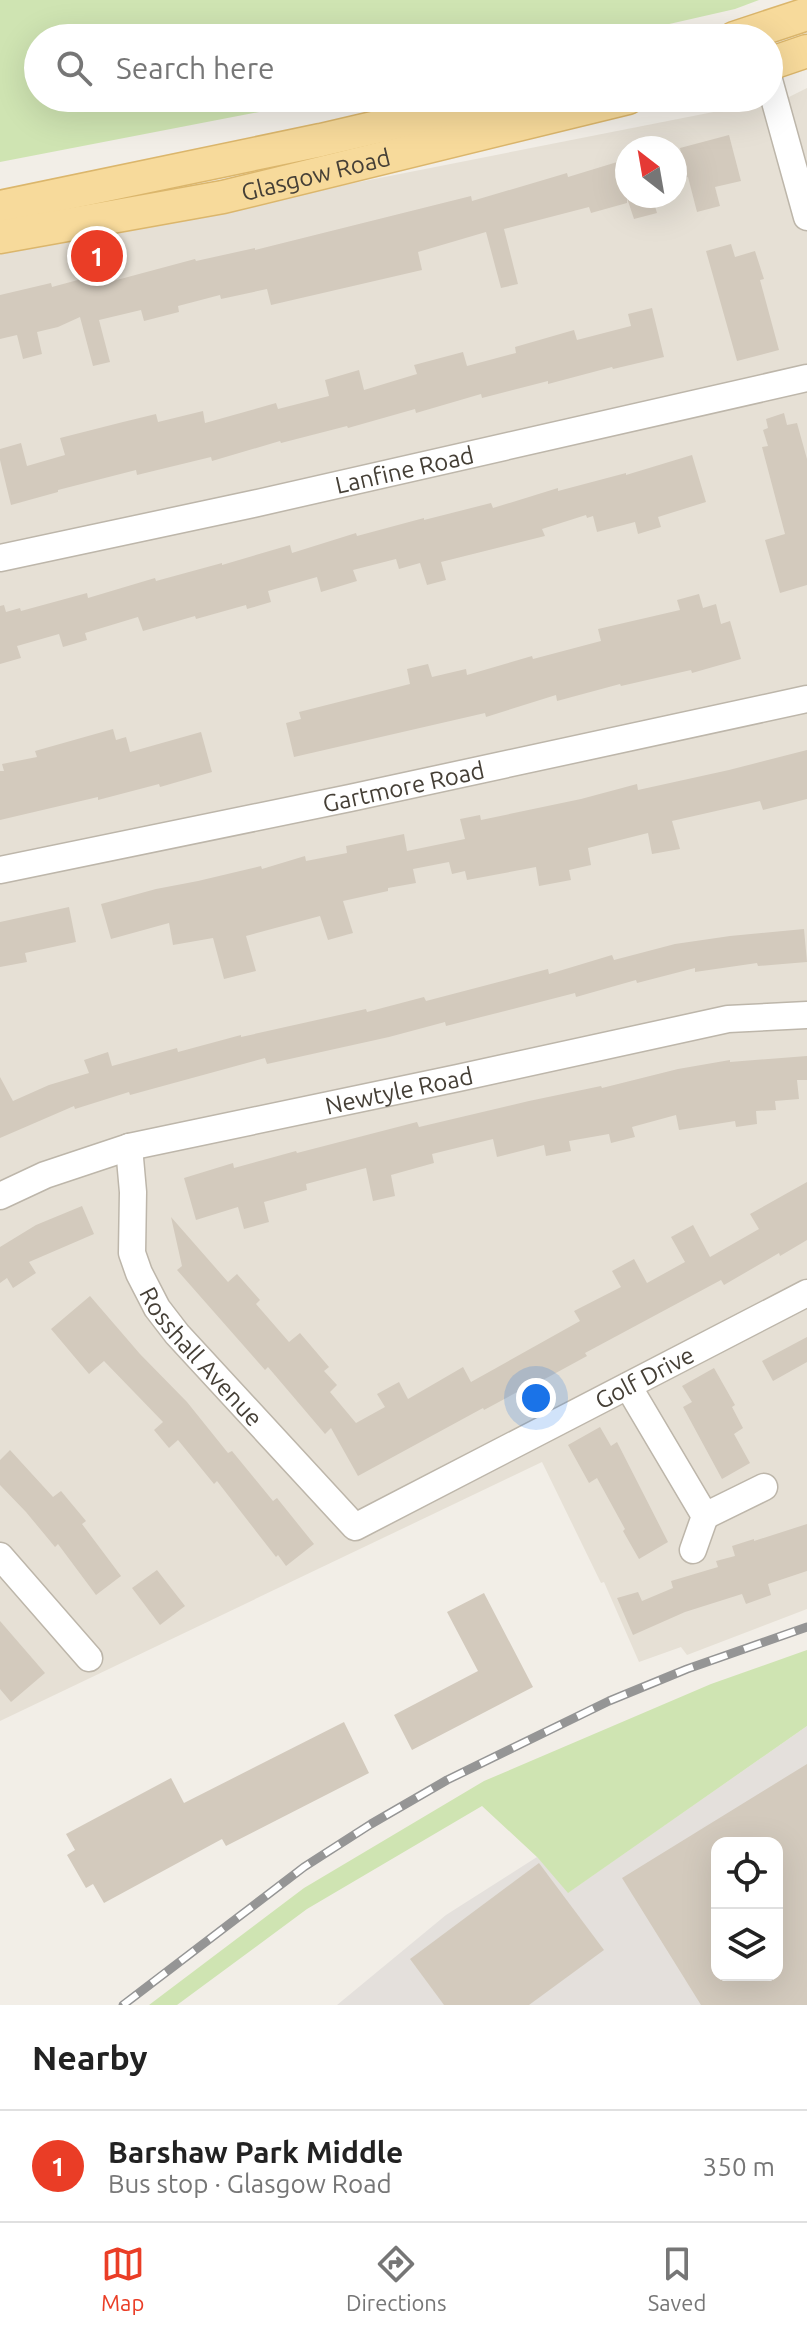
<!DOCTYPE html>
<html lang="en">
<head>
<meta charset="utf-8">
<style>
  body { margin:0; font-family:Ubuntu,sans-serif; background:#f6f6f6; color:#222 }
  .controls { position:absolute; right:24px; bottom:24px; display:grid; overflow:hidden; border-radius:16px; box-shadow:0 8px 32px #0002 }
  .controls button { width:72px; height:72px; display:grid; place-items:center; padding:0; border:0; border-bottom:2px solid #e0e0e0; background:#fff; color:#222; font:40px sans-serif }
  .compass { position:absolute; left:615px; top:136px; width:72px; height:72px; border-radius:50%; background:#fff; box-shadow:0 8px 32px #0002; rotate:329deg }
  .you { position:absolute; left:536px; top:1398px; width:28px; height:28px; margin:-20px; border:6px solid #fff; border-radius:50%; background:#1a73e8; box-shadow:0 0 0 12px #1a73e833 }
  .badge { display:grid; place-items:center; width:52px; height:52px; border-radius:50%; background:#ea3d26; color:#fff; font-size:26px; font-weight:700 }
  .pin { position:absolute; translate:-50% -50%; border:4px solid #fff; box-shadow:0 2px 8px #0006 }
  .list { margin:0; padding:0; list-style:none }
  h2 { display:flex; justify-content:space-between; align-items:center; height:104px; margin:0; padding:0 32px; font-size:34px }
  h2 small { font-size:26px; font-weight:400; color:#767676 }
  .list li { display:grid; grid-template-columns:52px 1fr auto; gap:24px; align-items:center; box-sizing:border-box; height:112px; padding:0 32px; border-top:2px solid #e0e0e0 }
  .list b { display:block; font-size:30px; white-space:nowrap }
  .list p { margin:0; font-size:26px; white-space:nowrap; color:#767676 }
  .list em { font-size:26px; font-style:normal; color:#767676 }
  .icon { flex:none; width:44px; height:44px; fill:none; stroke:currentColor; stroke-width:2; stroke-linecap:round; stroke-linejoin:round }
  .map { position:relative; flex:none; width:807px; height:2005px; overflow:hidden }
  .search { position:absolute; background:#fff; box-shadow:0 8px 32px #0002; left:24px; right:24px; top:24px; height:88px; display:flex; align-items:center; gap:20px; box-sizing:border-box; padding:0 28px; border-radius:44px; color:#767676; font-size:30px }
  .sheet { height:216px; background:#fff }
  nav { display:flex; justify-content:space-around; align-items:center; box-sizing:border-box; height:112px; border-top:2px solid #e0e0e0; background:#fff; font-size:22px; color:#767676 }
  nav a { display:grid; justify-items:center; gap:4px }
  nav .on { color:#ea3d26 }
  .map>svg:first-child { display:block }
  .residential { fill:#e6e0d5; fill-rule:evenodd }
  .industrial { fill:#e4e0dc; fill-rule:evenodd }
  .green { fill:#cfe4b2 }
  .building { fill:#d3cabd; fill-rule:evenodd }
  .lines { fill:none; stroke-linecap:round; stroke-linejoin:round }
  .minor-casing { stroke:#bdb6aa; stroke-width:29 }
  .major-casing { stroke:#dbb66c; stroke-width:35 }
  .minor { stroke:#fff; stroke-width:26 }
  .major { stroke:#f7da9b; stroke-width:32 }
  .rail-casing { stroke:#959595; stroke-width:9 }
  .rail { stroke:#fff; stroke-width:6; stroke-dasharray:18; stroke-linecap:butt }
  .labels { text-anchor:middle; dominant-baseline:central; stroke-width:7; stroke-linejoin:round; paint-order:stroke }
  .street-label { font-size:24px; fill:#453f36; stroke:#fff }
</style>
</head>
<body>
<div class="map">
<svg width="807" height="2005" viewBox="0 0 807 2005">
  <rect width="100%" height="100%" fill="#f2eee7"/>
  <path class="residential" d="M807,88V1609L687,1655L681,1647L639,1662L604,1582L601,1583L542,1462L0,1721V253L789,97ZM627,148H675V196H627Z"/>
  <path class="industrial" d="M807,1726V2005H337L446,1915L537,1857L569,1892ZM717,1843H777V1975H717Z"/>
  <g class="green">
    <path d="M0,0H759L735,9L608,38H38V98H331L0,162Z"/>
    <path d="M807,1650V1726L568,1893L537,1857L482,1806L307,1909L177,2005H149L304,1888L484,1781L711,1684Z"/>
  </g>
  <g class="building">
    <path d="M729,135L741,181L715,187L720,206L697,212L688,177L675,180V154L681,153L680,148Z"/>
    <path d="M627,159V196H652L657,213L634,219L627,198V203L591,213L589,207L504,229L518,284L501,288L486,232L418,252L422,270L271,305L267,289L221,299L220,295L178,306L179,312L144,321L141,310L99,320L110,362L93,366L80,317L58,327L37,332L42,354L23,359L17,335L0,339V295L51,283L52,287L111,271L113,281L195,259L196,261L255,248V250L471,196L472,201L567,173L568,177Z"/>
    <path d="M731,244L735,257L755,251L764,279L760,280L779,350L737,361L706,251Z"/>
    <path d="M652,308L664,357L613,369L612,367L548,384V381L482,398L481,394L416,413L415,409L348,428L347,426L281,443L280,441L212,461L211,457L137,475L136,470L58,490V492L11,505L0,460V449L21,443L27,466L65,455L60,438L123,422L156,414L158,422L203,411L205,423L276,403L278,409L329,396L325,380L359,370L364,390L417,374L414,365L463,352L467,366L516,353L515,347L574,330L577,340L631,326L628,314Z"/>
    <path d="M784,413L787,425L797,423L807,459V585L780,593L765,540L785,534L762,447L768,446L763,430L768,428L766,419Z"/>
    <path d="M692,455L706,502L658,517L661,527L638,534L635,522L597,532L593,516L587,518L586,515L542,529L545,536L441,562L446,580L427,585L420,563L399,569L396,559L353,570L357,581L321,592L317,577L268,591L271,602L247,609L246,605L196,619L195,616L143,631L138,617L85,633L87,640L63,647L59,634L17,646L21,658L0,664V606L4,605L6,612L20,608L21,611L87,593L88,598L155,578L156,581L222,563V565L290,545L292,553L356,533L357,536L424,518V520L491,503L493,508L558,488V491L626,473V475Z"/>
    <path d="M699,594L703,608L716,604L721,624L730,621L741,659L692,673L691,670L621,686L620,684L557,701L556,695L486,717L485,713L294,757L286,723L301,719L299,712L410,684L407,669L428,664L432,677L466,669L467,675L532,656L533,659L601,641L598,629L680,610L677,600Z"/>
    <path d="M113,729L116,740L126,737L130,752L201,732L212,772L160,787L159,784L98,800V797L0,820V771H4L2,764L37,757L35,751Z"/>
    <path d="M807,750V799L763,810L760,801L672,821L680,849L652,854L648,833L588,848L591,865L569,870L571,880L539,886L536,867L467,880L465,871L452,874L449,862L413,869L416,883L388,888V891L343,901L353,933L328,940L320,916L246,936L256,971L224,979L213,938L173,945L169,923L111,939L101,904L156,889L198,881L261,866L262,869L305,856L306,861L347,853L346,846L404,834L407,851L465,839L460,819L480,815L481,820L581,799L637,784L638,790L729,770Z"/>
    <path d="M69,907L76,942L25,953L27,962L0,967V922Z"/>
    <path d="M804,929L807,962L758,966L757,963L695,972V968L637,983L636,980L576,997L575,993L446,1026L445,1022L389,1037L267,1064L265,1058L130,1095L129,1092L75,1109L74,1106L0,1138V1077L13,1101L49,1085L89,1073L84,1060L108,1052L112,1066L177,1048L178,1052L241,1035V1037L366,1009L367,1012L424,997L426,1001L548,969L549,974L612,955L614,960L675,944L730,936Z"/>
    <path d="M807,1056V1080H797L799,1099L775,1101L776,1110L756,1111L757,1124L736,1127L735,1121L679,1130L676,1115L632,1127L635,1137L611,1143L609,1134L569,1141L571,1151L546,1156L544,1145L497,1157L493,1139L432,1154L434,1163L391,1175L395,1196L373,1201L366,1168L306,1184L307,1190L264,1202L269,1222L244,1229L238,1207L196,1220L184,1178L233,1163L234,1168L296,1151L297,1153L417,1122L419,1127L529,1101L601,1086L602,1088L678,1069L730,1060V1062Z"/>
    <path d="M807,1182V1240L780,1256L779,1253L724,1285L721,1280L585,1353L587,1356L532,1386V1384L484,1410L483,1408L358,1476L331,1428L325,1434L268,1367L265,1370L177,1270L182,1266L171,1217L228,1282L237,1274L260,1300L256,1304L289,1342L300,1333L329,1367L324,1371L337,1385L330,1392L356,1423L385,1407L377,1394L399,1382L408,1399L463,1367L471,1382L580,1321L574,1311L621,1287L612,1271L634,1259L647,1283L685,1262L671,1237L693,1225L710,1257L759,1229L750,1214Z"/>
    <path d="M82,1206L94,1234L29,1262L36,1273L13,1288L7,1278L0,1283V1247L36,1225Z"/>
    <path d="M90,1296L140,1354L187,1402L228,1453L232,1451L273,1501L277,1498L314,1544L286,1566L278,1555L276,1557L217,1481L214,1484L178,1440L169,1448L154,1430L163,1422L104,1361L89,1374L51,1329Z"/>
    <path d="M807,1337V1362L773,1381L762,1361Z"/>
    <path d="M714,1368L735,1405L732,1407L743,1428L734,1434L750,1463L722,1479L683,1407L692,1402L682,1386Z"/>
    <path d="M600,1427L611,1446L617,1442L668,1542L639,1559L623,1531L625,1529L597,1478L589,1483L568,1445Z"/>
    <path d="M10,1450L53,1497L61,1491L86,1521L82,1524L121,1576L96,1595L58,1544L55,1547L26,1512L0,1485V1460Z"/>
    <path d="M807,1524V1571L768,1584L771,1595L746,1604L742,1594L685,1612L633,1635L617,1598L638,1592L642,1601L673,1588L671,1581L718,1567L716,1561L735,1556L732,1546L754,1539V1541Z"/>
    <path d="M157,1570L185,1606L160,1625L132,1588Z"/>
    <path d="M484,1593L533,1687L412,1750L394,1715L478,1671L447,1612Z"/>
    <path d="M0,1621L45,1673L11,1702L0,1689Z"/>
    <path d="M344,1722L369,1773L226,1846L222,1839L104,1903L93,1884L86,1888L67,1855L75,1850L66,1834L171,1778L184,1803Z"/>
    <path d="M807,1764V2005H701L622,1878ZM717,1843H777V1975H717Z"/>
    <path d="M539,1863L604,1950L529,2005H444L410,1959Z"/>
  </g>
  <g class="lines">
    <defs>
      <g id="minor">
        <path d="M769,80L807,217"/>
        <path id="s1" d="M0,558L253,504L807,378"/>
        <path id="s2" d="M0,870L350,798L807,699"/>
        <path id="s3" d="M129,1147L133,1192L132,1253L139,1273L157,1308L177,1334L355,1527L807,1293"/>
        <path id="s4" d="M0,1196L45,1175L129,1147L458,1078L728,1019L807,1015"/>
        <path d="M628,1386L705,1516L693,1550"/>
        <path d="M705,1516L764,1487"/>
        <path d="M0,1556L89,1658"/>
      </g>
      <g id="major">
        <path d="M734,38L807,14"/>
        <path d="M769,64L807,51"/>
        <path d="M0,207L321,140L501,98"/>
        <path id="s5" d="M0,237L223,197L628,98"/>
      </g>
    </defs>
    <use href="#minor" class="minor-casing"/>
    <use href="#major" class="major-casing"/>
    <use href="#minor" class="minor"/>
    <use href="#major" class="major"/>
    <defs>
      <path id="rail" d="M123,2005L304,1867L371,1824L447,1780L609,1701L687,1669L807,1627"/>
    </defs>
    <use href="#rail" class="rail-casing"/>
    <use href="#rail" class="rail"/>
  </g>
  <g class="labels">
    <g class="street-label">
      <text stroke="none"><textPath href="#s5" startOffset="322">Glasgow Road</textPath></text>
      <text stroke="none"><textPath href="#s1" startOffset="414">Lanfine Road</textPath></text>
      <text stroke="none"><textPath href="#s2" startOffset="412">Gartmore Road</textPath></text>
      <text stroke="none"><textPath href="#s4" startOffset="414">Newtyle Road</textPath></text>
      <text stroke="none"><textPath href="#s3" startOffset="232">Rosshall Avenue</textPath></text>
      <text stroke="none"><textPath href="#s3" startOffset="788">Golf Drive</textPath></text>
    </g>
  </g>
</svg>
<div class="controls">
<button><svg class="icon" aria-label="locate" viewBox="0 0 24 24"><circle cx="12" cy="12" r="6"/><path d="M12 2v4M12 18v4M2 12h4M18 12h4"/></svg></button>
<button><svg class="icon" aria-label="layers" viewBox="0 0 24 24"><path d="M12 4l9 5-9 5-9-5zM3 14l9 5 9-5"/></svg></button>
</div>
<svg class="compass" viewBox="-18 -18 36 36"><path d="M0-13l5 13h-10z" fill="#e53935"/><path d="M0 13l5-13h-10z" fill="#767676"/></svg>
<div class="you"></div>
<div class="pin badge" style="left:97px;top:256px">1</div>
<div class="search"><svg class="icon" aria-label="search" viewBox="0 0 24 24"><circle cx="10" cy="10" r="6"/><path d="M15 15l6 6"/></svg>Search here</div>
</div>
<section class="sheet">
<h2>Nearby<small></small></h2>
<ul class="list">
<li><span class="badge">1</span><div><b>Barshaw Park Middle</b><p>Bus stop · Glasgow Road</p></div><em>350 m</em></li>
</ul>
</section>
<nav>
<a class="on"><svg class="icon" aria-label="map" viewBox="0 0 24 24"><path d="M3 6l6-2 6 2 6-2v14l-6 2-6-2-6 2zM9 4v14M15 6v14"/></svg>Map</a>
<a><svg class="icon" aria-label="directions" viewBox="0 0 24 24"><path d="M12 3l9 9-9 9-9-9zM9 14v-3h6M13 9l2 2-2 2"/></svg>Directions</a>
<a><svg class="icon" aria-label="saved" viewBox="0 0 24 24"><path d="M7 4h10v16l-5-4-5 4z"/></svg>Saved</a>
</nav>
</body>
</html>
